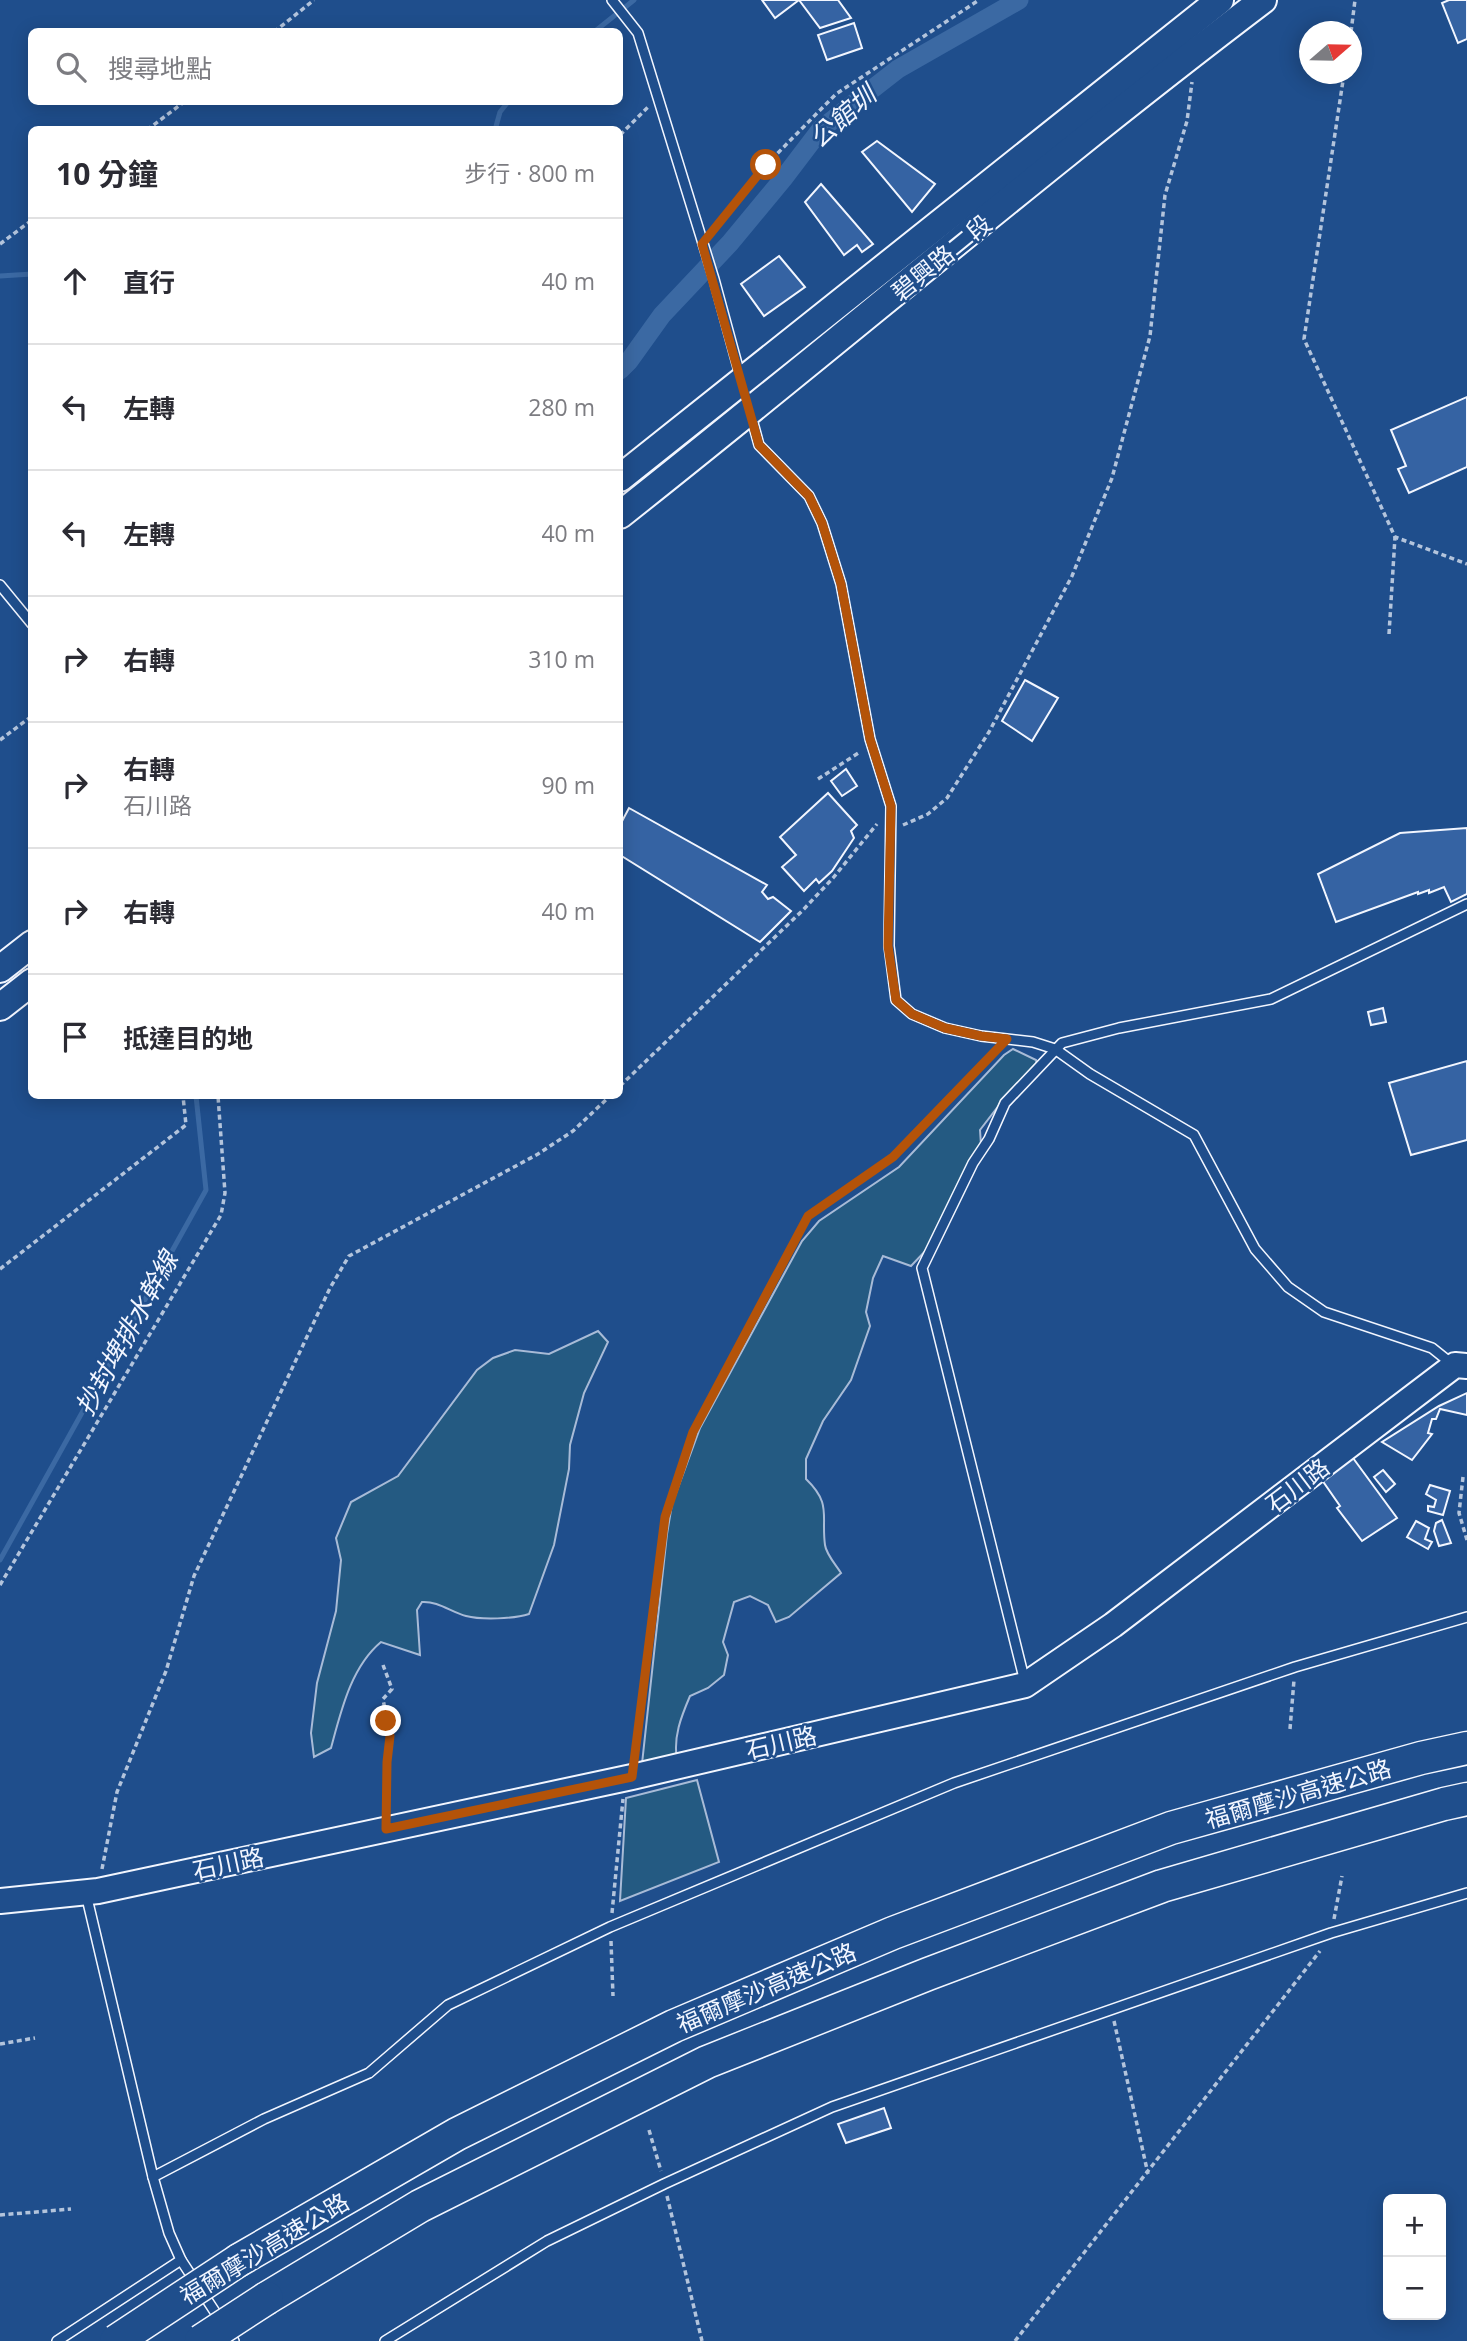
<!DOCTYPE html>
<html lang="zh-TW">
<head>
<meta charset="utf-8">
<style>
  body { margin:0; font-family:"Open Sans","Noto Sans TC",sans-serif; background:#f2f2f3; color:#2b2b33 }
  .controls { position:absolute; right:21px; bottom:21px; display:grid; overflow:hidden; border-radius:10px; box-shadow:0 4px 18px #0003 }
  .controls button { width:63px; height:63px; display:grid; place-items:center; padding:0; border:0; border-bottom:2px solid #e1e1e2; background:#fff; color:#2b2b33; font:35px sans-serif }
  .compass { position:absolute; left:1299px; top:21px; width:63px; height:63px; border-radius:50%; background:#fff; box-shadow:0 4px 18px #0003; rotate:70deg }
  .stop { position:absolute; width:21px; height:21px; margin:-16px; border:5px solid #b45309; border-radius:50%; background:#fff }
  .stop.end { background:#b45309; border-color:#fff; box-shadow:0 2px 7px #0008 }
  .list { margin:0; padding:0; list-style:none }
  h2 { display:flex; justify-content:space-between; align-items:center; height:91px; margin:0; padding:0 28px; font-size:30px }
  h2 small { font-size:23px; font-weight:400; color:#7c7c81 }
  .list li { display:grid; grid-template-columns:46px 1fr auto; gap:21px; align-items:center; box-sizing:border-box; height:126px; padding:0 28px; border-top:2px solid #e1e1e2 }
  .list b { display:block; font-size:26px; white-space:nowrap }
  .list p { margin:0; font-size:23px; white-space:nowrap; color:#7c7c81 }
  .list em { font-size:23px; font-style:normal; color:#7c7c81 }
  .icon { flex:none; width:38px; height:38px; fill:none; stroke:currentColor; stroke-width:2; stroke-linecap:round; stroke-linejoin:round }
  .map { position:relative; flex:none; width:1467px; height:2341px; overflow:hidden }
  .search { position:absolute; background:#fff; box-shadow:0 4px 18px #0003; left:28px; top:28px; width:595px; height:77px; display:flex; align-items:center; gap:18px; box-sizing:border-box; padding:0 24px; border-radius:10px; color:#7c7c81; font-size:26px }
  .panel { position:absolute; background:#fff; box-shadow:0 4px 18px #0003; left:28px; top:126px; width:595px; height:973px; border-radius:10px }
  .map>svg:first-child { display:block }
  .green { fill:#245a82; stroke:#a8bbd7; stroke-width:2 }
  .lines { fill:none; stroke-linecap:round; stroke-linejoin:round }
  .stream { stroke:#3b69a3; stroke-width:5 }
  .canal { stroke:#3b69a3; stroke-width:19 }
  .building { fill:#3563a3; stroke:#f2f6ff; stroke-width:2 }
  .lane-casing { stroke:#f2f6ff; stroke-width:12 }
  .secondary-casing { stroke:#f2f6ff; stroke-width:28 }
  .primary-casing { stroke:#f2f6ff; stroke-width:30 }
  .highway-casing { stroke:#f2f6ff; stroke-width:35 }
  .path { stroke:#b3c4dc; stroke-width:3.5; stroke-dasharray:5 3.5; stroke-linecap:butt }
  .lane { stroke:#1f4e8c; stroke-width:9 }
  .secondary { stroke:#1f4e8c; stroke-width:24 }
  .primary { stroke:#1f4e8c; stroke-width:26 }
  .highway { stroke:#1f4e8c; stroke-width:32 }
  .highway-bridge-casing { stroke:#f2f6ff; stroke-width:35; stroke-linecap:butt }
  .highway-bridge { stroke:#1f4e8c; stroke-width:32 }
  .route { stroke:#b45309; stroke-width:9 }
  .labels { text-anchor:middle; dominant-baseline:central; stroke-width:5; stroke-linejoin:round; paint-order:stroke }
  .street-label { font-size:24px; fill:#f2f6ff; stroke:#1f4e8c }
  .water-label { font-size:26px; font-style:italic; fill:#f2f6ff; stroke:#1f4e8c }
</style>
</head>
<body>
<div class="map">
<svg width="1467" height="2341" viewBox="0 0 1467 2341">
  <rect width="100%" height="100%" fill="#1f4e8c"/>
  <g class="green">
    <path d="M1013,1049L1036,1060L1037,1065L1010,1091L980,1130L981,1145L931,1245L911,1266L883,1256L873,1278L866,1312L870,1326L851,1380L823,1421L806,1459V1479C832,1504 821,1515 825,1545C826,1554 836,1565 841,1573L789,1617L776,1622L768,1605L750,1596L734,1602L723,1642L728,1655L724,1675L708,1688L690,1696C681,1717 673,1737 677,1760L641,1773L667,1534L672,1504L700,1428L802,1241L819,1221L899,1167L1004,1055Z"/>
    <path d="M598,1331L608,1342L584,1393L570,1445L569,1469L554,1545L529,1614C514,1619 481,1620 466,1616C451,1612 438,1601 422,1602L417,1610L420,1655L381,1642C351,1667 341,1711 331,1748L314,1757L311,1733L317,1683L336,1611L341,1560L336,1538L351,1502L398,1476L477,1370L493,1358L515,1350L549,1354Z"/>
    <path d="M697,1780L719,1862L620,1901L626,1798Z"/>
  </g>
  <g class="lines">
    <g class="stream">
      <path d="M594,32L634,0"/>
      <path d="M495,130L500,112L508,102"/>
      <path d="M0,276L32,274"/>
      <path d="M0,1560L206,1190L196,1096"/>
    </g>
    <path class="canal" d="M620,370L629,361L662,315L730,243L783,179L821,129L898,69L1019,0"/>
  </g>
  <g class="building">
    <path d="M762,0H838L851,18L820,28L799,0L775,18Z"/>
    <path d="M1449,0H1467V39L1458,43L1442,3Z"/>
    <path d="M854,23L862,48L827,60L818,35Z"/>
    <path d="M877,141L935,184L912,212L862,152Z"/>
    <path d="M821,184L873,244L862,252L857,245L844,255L805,202Z"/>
    <path d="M779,256L805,287L764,316L741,284Z"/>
    <path d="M1467,397V467L1409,493L1398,469L1406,466L1391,430Z"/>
    <path d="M1025,680L1058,698L1032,741L1002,721Z"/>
    <path d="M846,769L857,786L842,796L831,781Z"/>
    <path d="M828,793L857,825L851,831L854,838L832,871L819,883L816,879L804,891L782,867L796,855L780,837Z"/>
    <path d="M629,808L767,885L762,892L768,899L773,897L791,911L760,942L620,855V825Z"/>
    <path d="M1467,828V894L1451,902L1444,887L1429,893V890L1418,894V892L1336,922L1318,874L1400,833Z"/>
    <path d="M1383,1008L1386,1022L1371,1025L1368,1012Z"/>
    <path d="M1467,1061V1140L1411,1155L1389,1083Z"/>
    <path d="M1467,1393V1415L1440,1409L1436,1419H1432L1428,1433L1432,1434L1412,1460L1382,1442L1439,1406Z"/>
    <path d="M1353,1458L1397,1518L1362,1541L1337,1508L1340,1506L1322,1480Z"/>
    <path d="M1383,1470L1395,1484L1386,1492L1374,1477Z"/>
    <path d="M1430,1485L1450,1491L1443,1515L1428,1511V1506L1434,1507L1436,1500L1426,1494Z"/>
    <path d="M1442,1520L1451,1543L1439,1546L1434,1531L1436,1523Z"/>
    <path d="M1416,1521L1429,1528L1425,1539L1432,1542L1428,1549L1407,1537Z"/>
    <path d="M884,2108L891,2128L846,2143L838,2124Z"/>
  </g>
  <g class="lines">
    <defs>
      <g id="lane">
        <path d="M612,0L638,33L714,279L759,445L809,496L822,523L841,584L870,739L891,806L889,946L896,1000L912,1014L945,1028L981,1036L1033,1042L1055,1049L1090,1074L1194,1135L1255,1249L1288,1287L1324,1312L1432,1348L1452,1364"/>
        <path d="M0,585L32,624"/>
        <path d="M1025,1682L922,1268L973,1163L989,1139L1005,1103L1062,1043L1119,1028L1271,999L1467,904"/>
        <path d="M86,1894L153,2177L169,2233L181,2260L234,2341"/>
        <path d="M153,2177L264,2119L369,2073L448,2005L610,1927L954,1783L1295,1667L1467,1617"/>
        <path d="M57,2341L181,2260"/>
        <path d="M385,2341L547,2241L664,2184L832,2107L1331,1933L1467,1893"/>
      </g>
      <path id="secondary" d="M0,1901L98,1891L632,1777L1025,1685L1113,1625L1455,1365L1467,1366"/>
      <g id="primary">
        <path d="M620,478L1220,0"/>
        <path d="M620,515C835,345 1044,166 1263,0"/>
        <path d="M0,969L32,944"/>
        <path d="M0,1007L32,982"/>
      </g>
      <g id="highway">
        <path d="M239,2260L457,2134L674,2026L893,1933L1171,1828L1421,1758L1467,1748"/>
        <path d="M267,2298L420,2206L707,2062L928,1974L1162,1886L1444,1804L1467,1799"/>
      </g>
    </defs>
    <use href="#lane" class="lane-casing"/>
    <use href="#secondary" class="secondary-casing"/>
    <use href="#primary" class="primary-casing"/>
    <use href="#highway" class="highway-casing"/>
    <g class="path">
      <path d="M274,32L314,0"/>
      <path d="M1351,32L1355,0"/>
      <path d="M1344,74L1304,339L1395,537L1467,564"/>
      <path d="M147,130L184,102"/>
      <path d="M620,135L648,107"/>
      <path d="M713,232L766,165L836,94L979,0"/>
      <path d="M0,244L32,220"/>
      <path d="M1389,634L1395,537"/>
      <path d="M0,740L32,716"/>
      <path d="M818,779L860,752"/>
      <path d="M903,825L928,814L947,798L989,732L1072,576L1112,478L1150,336L1165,195L1187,121L1192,82"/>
      <path d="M620,1086L803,910L833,878L877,824"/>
      <path d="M0,1269L186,1125L183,1096"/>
      <path d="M1463,1477L1459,1513L1467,1540"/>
      <path d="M0,1585L221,1215L225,1193L218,1096"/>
      <path d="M383,1665L392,1689L383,1699L390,1736L387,1762V1810"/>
      <path d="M1290,1729L1294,1680"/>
      <path d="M635,1755L665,1517L693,1432L808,1216L893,1157L995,1051"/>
      <path d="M102,1869L117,1792L166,1671L194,1576L330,1288L349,1256L538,1154L573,1131L610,1096"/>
      <path d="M612,1913L623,1799"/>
      <path d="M1334,1919L1342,1876"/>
      <path d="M611,1941L613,1996"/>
      <path d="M1114,2021L1148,2174"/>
      <path d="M0,2044L35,2038"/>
      <path d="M649,2130L661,2171"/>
      <path d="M667,2196L702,2341"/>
      <path d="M0,2215L71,2209"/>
      <path d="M1015,2341L1320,1951"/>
    </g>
    <use href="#lane" class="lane"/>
    <use href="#secondary" class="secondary"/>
    <use href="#primary" class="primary"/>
    <use href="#highway" class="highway"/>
    <defs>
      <g id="highway-bridge">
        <path d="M116,2341L239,2260"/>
        <path d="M201,2341L267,2298"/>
      </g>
    </defs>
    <use href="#highway-bridge" class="highway-bridge-casing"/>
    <use href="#highway-bridge" class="highway-bridge"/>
  </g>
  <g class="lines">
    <path class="route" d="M386,1721L390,1736L387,1762L386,1829L632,1777L665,1517L693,1432L808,1216L893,1157L1007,1039L981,1036L945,1028L912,1014L896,1000L888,946L891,806L870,739L841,584L822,523L809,496L759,445L702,244L766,165"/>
  </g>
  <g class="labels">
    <g class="street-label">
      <text transform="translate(941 257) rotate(-39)">碧興路二段</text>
      <text transform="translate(1297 1485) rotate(-37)">石川路</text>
      <text transform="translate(781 1742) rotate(-13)">石川路</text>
      <text transform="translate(1298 1793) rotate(-16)">福爾摩沙高速公路</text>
      <text transform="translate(228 1863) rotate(-12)">石川路</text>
      <text transform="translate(766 1987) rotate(-23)">福爾摩沙高速公路</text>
      <text transform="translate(264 2248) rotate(-31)">福爾摩沙高速公路</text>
    </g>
    <g class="water-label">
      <text transform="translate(842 116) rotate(-41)">公館圳</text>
      <text transform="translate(126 1333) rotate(-61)">抄封埤排水幹線</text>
    </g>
  </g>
</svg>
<div class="controls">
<button>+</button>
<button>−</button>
</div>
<svg class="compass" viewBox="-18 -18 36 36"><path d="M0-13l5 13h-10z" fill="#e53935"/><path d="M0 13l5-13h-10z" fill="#7c7c81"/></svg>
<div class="stop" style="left:766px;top:165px"></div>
<div class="stop end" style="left:386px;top:1721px"></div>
<div class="search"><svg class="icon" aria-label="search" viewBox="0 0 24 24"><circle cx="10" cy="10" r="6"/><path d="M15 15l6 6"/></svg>搜尋地點</div>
<section class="panel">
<h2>10 分鐘<small>步行 · 800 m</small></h2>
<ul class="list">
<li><svg class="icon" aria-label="ahead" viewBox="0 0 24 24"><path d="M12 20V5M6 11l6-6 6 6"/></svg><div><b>直行</b></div><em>40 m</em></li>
<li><svg class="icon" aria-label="left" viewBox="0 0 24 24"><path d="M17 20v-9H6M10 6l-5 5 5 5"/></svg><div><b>左轉</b></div><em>280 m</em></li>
<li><svg class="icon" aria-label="left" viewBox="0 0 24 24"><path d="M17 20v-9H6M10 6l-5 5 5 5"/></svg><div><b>左轉</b></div><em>40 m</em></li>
<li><svg class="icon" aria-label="right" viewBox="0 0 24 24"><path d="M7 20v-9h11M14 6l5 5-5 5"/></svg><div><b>右轉</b></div><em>310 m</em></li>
<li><svg class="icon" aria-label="right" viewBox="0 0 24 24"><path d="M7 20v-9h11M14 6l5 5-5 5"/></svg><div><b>右轉</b><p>石川路</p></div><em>90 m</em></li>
<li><svg class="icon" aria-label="right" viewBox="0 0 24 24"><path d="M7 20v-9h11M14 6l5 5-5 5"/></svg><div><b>右轉</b></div><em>40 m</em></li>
<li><svg class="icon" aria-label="arrive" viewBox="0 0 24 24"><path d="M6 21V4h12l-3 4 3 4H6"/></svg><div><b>抵達目的地</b></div></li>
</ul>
</section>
</div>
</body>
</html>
